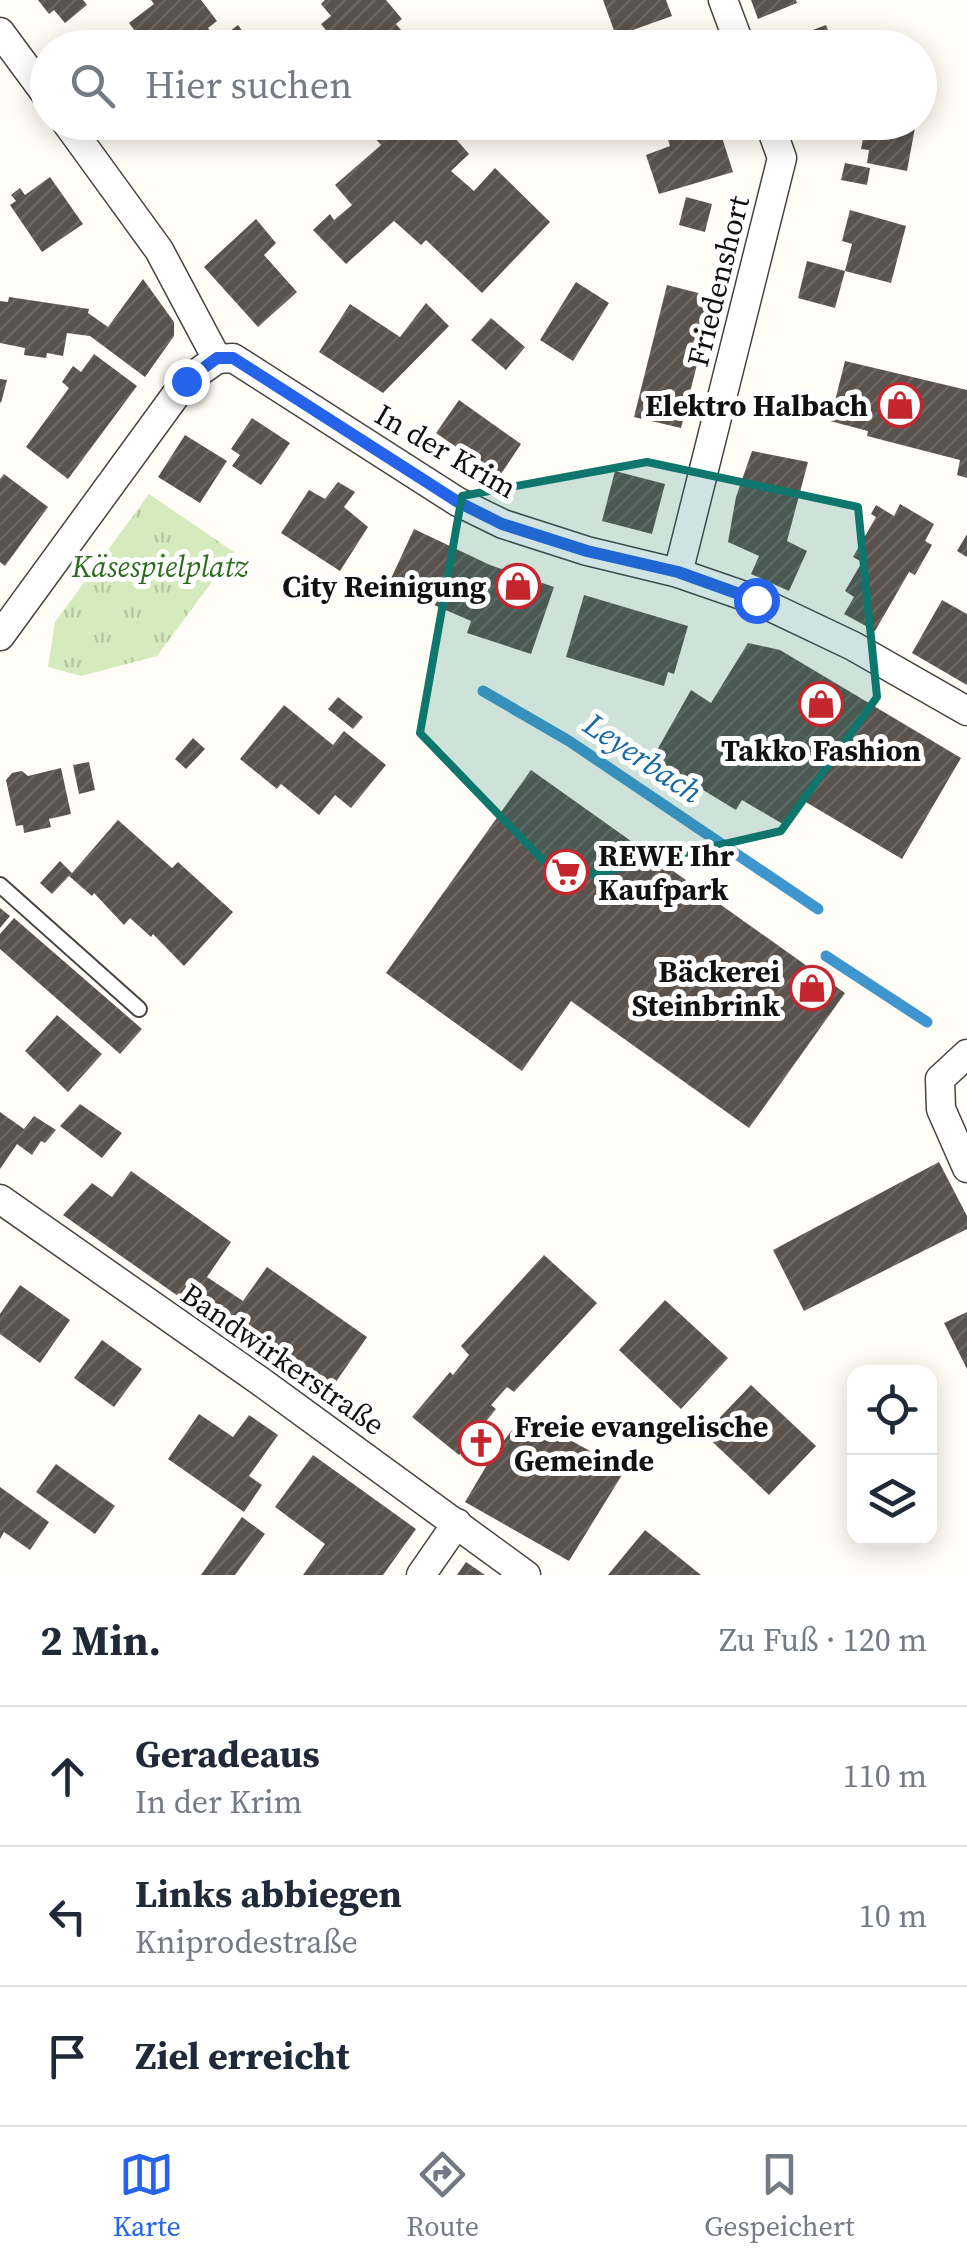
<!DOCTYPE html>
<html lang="de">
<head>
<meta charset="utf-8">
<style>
  body { margin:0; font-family:"Source Serif 4",serif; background:#f2f2f3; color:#1f2937 }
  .controls { position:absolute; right:30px; bottom:30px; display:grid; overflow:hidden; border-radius:20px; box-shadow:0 5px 25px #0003 }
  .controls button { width:90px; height:90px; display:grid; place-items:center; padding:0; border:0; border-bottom:2px solid #e0e1e3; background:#fff; color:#1f2937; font:50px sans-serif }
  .stop { position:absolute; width:30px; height:30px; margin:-22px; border:8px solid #2563eb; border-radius:50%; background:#fff }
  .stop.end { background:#2563eb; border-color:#fff; box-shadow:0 2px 10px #0008 }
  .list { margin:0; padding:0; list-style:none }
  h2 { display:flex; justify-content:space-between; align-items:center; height:130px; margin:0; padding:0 40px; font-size:42px }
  h2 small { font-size:32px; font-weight:400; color:#747a83 }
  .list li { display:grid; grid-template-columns:65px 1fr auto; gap:30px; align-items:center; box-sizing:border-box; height:140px; padding:0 40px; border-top:2px solid #e0e1e3 }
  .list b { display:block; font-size:38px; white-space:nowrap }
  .list p { margin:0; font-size:32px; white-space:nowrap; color:#747a83 }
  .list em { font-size:32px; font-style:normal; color:#747a83 }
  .icon { flex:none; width:55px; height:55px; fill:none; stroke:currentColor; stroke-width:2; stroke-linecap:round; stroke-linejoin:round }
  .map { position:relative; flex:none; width:967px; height:1575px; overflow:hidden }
  .search { position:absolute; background:#fff; box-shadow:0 5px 25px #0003; left:30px; right:30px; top:30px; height:110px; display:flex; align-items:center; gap:25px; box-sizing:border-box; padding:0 35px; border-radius:55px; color:#747a83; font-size:38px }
  .sheet { height:550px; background:#fff }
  nav { display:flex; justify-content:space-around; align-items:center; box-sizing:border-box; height:140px; border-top:2px solid #e0e1e3; background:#fff; font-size:28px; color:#747a83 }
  nav a { display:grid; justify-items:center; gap:5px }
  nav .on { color:#2563eb }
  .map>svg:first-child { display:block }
  .grass { fill:url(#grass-tufts) }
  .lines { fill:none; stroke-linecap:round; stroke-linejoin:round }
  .stream { stroke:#3f96cf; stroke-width:11 }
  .building { fill:url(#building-hatch) }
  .lane-casing { stroke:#444; stroke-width:18 }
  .street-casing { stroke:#444; stroke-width:31 }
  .lane { stroke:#fff; stroke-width:14 }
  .street { stroke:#fff; stroke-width:28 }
  .route { stroke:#2563eb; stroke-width:12 }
  .marked { fill:#0f766e; fill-opacity:0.2; stroke:#0f766e; stroke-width:8; stroke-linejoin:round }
  .labels { text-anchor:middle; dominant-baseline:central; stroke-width:10; stroke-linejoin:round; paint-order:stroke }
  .street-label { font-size:30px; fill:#111; stroke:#fff }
  .poi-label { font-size:30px; font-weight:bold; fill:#111; stroke:#fff; text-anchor:end }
  .park-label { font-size:30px; font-style:italic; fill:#2f6b1f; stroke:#fff }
  .water-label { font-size:32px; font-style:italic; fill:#1768a6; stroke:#fff }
</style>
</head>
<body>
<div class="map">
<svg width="967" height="1575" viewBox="0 0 967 1575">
  <defs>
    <pattern id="grass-tufts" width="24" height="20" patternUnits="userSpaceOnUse" patternTransform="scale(2.5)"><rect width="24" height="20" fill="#d5ebbd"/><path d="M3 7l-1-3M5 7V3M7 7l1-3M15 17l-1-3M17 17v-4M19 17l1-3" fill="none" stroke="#b6c8a1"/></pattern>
    <pattern id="building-hatch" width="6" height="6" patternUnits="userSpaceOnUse" patternTransform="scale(2.5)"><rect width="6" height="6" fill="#5a524d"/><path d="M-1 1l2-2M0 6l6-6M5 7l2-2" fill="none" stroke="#6d6662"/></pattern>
  </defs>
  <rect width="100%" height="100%" fill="#fffdf5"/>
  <path class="grass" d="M149,494L234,552L157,656L81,676L48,667L55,622Z"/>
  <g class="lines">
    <g class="stream">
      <path d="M483,691L569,741L818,909"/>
      <path d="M826,956L927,1022"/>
    </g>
  </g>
  <g class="building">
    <path d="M38,0H83L87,5L65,23L54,10L49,14Z"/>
    <path d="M151,0H201L217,21L208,28L217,41L238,25L255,48H128L141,39L129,23L154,4Z"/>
    <path d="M325,0H386L402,19L396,24L405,35L391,48H331L324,40L330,35L321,24L331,16L321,4Z"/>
    <path d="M603,0H666L672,16L616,36Z"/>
    <path d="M751,0H796L797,3L758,19Z"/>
    <path d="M826,25L835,48H801L797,36Z"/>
    <path d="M361,122H441L469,154L451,171L474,191L495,168L550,222L482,293L426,240L421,245L394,221L346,264L313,230L330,214L334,220L352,205L335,185L381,145Z"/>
    <path d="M677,122H717L733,172L659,194L646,155L670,146L664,127Z"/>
    <path d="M866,122H916L907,171L867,163L869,150L861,149Z"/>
    <path d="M845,163L870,168L867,185L841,180Z"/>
    <path d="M50,177L83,224L42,252L10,205L16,201L11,195L20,188L25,195Z"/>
    <path d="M686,197L712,204L705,232L679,225Z"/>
    <path d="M850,210L906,226L891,283L845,271L852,244L842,241Z"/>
    <path d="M256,219L276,243L264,255L297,292L258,327L204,267Z"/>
    <path d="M807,261L845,271L835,308L798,298Z"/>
    <path d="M143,279L174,322V336L145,377L90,336L67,333L63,356L47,353L46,358L24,355L25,348L0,343V301L8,302L9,297L89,309L88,313L108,327Z"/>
    <path d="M576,282L609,303L573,361L540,340Z"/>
    <path d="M667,285L714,297L681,428L634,417Z"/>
    <path d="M426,303L449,326L383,393L319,352L350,304L400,337Z"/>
    <path d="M491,318L525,347L506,370L471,340Z"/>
    <path d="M94,354L137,386L68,479L26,447L69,388L62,382L73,366L81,372Z"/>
    <path d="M845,361L967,390V478L957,475L960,460L867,436L868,431L830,421Z"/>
    <path d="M0,379L7,380L1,403L0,402Z"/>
    <path d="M459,400L521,444L499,477L436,433Z"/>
    <path d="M252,418L290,443L261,485L232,466L240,455L231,449Z"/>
    <path d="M185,435L227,461L200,503L158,477Z"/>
    <path d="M752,451L808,462L787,541L807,551L789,591L751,574L759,556L728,542L736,497Z"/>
    <path d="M615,471L665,484L652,534L602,521Z"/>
    <path d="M4,474L48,507L5,566L0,562V479Z"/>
    <path d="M338,482L355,492L344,507L368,527L340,571L281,533L309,490L325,499Z"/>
    <path d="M900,504L934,524L925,541L932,545L915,575L909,572L875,631L844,614L854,597L845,591L862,562L853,557L876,517L871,514L876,505L894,516Z"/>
    <path d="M414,529L490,565L554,587L531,654L467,633L471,621L388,585Z"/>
    <path d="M967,534V557L957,551Z"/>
    <path d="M584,595L688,626L674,674L668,672L664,686L566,657Z"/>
    <path d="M942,600L967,614V685L912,653Z"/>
    <path d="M748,643L780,650L961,758L902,859L804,801L788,827L742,800L736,810L652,759L691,690L711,703Z"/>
    <path d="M338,697L363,717L353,729L328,709Z"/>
    <path d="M284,705L333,745L344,731L386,765L351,808L335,795L319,815L281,784L277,789L240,759Z"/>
    <path d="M193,738L205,749L186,769L175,759Z"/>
    <path d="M89,762L95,790L79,794L73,765Z"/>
    <path d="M61,768L71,814L49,819L51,827L24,833L23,825L16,826L6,780L12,773L22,771L28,776Z"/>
    <path d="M531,770L845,993L749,1128L571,1001L522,1071L386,973Z"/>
    <path d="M118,820L172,868L178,862L233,912L184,966L153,934L151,937L130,918L124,925L94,893L92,896L69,876L52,894L40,883L60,861L72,873Z"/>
    <path d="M0,908L10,916L0,928Z"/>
    <path d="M14,918L142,1029L120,1054L0,949V934Z"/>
    <path d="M57,1015L102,1054L68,1092L25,1051Z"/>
    <path d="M80,1104L122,1133L102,1158L60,1126Z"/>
    <path d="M0,1112L24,1129L34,1116L56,1130L45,1143L41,1141L32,1155L17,1144L0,1169Z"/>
    <path d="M939,1162L967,1216V1229L804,1311L773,1250Z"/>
    <path d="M131,1171L231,1242L207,1277L243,1301L267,1267L367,1337L324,1399L63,1215L92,1183L112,1197Z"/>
    <path d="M544,1255L597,1303L514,1392L507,1387L491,1405L496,1409L459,1455L412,1417L450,1372L453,1375L469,1355L461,1346Z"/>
    <path d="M20,1285L70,1320L40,1363L0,1334V1314Z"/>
    <path d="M665,1300L728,1358L681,1409L619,1350Z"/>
    <path d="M967,1312V1369L944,1323Z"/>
    <path d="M102,1340L142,1369L114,1407L74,1378Z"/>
    <path d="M751,1385L816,1446L769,1495L704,1434Z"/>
    <path d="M199,1414L233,1437L249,1415L278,1435L249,1476L262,1485L244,1512L168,1459Z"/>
    <path d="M524,1415L625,1470L569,1561L465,1502L494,1453Z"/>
    <path d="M313,1455L416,1529L383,1575H303L325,1544L275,1507Z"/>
    <path d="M56,1464L115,1506L95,1534L36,1492Z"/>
    <path d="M0,1487L49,1522L30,1550L4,1532L0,1539Z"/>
    <path d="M242,1517L265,1534L235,1575H201Z"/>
    <path d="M645,1530L701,1575H608Z"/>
    <path d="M466,1562L485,1575H457Z"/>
  </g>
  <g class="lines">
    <defs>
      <path id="lane" d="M0,885L139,1009"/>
      <g id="street">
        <path d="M723,0L741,48"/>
        <path d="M0,32L48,97"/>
        <path d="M66,122L159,250L217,359L233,358L458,502L503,524L587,551L678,573L756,600L853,646L967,711"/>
        <path d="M678,573L782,158L769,122"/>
        <path d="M0,636L186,381L217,359"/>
        <path d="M967,1054L940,1079L941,1109L967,1168"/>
        <path d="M0,1199L260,1381L526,1575"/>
        <path d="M421,1575L457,1523"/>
      </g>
    </defs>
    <use href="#lane" class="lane-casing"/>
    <use href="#street" class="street-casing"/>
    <use href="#lane" class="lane"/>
    <use href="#street" class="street"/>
  </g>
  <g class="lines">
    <path class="route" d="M186,381L217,358H233L458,502L502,524L587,551L678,572L756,600"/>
  </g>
  <path class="marked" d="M647,462L858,507L877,697L781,831L563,881L420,733L462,496Z"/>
  <defs>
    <symbol id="shop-ring" viewBox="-11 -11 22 22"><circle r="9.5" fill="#fff" stroke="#c4262e" stroke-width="1.5"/><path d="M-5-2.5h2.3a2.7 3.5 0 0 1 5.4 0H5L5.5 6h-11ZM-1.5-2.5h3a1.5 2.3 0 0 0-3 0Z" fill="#c4262e"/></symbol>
    <symbol id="supermarket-ring" viewBox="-11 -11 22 22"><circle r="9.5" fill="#fff" stroke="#c4262e" stroke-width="1.5"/><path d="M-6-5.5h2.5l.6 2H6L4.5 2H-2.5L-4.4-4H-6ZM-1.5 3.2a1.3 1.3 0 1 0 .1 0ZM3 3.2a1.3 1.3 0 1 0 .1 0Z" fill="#c4262e"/></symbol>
    <symbol id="church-ring" viewBox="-11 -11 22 22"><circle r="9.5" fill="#fff" stroke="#c4262e" stroke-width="1.5"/><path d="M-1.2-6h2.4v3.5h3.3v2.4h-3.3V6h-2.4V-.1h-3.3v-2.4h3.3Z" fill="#c4262e"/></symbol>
  </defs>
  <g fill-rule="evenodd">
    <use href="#shop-ring" x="875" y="380" width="50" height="50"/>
    <use href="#shop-ring" x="493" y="561" width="50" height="50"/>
    <use href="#shop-ring" x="796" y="679" width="50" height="50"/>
    <use href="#supermarket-ring" x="541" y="847" width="50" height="50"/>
    <use href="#shop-ring" x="787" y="963" width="50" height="50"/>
    <use href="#church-ring" x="456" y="1418" width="50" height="50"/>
  </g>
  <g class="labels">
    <g class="street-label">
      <text transform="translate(718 281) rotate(-76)">Friedenshort</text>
      <text transform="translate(446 451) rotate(30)">In der Krim</text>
      <text transform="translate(283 1359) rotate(35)">Bandwirkerstraße</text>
    </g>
    <g class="poi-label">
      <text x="868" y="405">Elektro Halbach</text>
      <text x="486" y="586">City Reinigung</text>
      <text x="821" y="750" text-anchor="middle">Takko Fashion</text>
      <text x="598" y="855" text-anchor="start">REWE Ihr<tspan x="598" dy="34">Kaufpark</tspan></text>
      <text x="780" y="971">Bäckerei<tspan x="780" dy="34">Steinbrink</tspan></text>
      <text x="514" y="1426" text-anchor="start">Freie evangelische<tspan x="514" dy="34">Gemeinde</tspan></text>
    </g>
    <g class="park-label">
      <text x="160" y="566">Käsespielplatz</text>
    </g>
    <g class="water-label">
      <text transform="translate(643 758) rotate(34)">Leyerbach</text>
    </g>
  </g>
</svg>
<div class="controls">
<button><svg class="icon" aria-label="locate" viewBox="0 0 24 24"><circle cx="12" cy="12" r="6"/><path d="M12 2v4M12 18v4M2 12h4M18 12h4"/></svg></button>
<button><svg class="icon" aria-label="layers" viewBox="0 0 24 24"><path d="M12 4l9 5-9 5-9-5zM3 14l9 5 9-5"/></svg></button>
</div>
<div class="stop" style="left:756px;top:600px"></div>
<div class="stop end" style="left:186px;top:381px"></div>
<div class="search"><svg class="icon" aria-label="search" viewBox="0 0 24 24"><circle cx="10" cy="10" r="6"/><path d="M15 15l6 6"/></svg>Hier suchen</div>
</div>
<section class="sheet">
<h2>2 Min.<small>Zu Fuß · 120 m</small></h2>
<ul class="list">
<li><svg class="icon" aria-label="ahead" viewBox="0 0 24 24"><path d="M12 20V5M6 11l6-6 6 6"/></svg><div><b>Geradeaus</b><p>In der Krim</p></div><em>110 m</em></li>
<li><svg class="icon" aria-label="left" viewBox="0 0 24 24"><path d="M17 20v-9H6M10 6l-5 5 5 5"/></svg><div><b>Links abbiegen</b><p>Kniprodestraße</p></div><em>10 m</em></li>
<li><svg class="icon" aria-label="arrive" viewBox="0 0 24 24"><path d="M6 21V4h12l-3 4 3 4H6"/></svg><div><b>Ziel erreicht</b></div></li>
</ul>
</section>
<nav>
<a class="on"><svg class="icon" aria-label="map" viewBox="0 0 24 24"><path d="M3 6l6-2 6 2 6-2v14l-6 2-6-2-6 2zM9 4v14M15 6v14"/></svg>Karte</a>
<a><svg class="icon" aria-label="directions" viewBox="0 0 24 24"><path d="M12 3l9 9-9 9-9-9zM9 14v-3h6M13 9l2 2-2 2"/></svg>Route</a>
<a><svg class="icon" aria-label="saved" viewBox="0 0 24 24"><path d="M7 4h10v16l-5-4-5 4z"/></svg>Gespeichert</a>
</nav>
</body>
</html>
